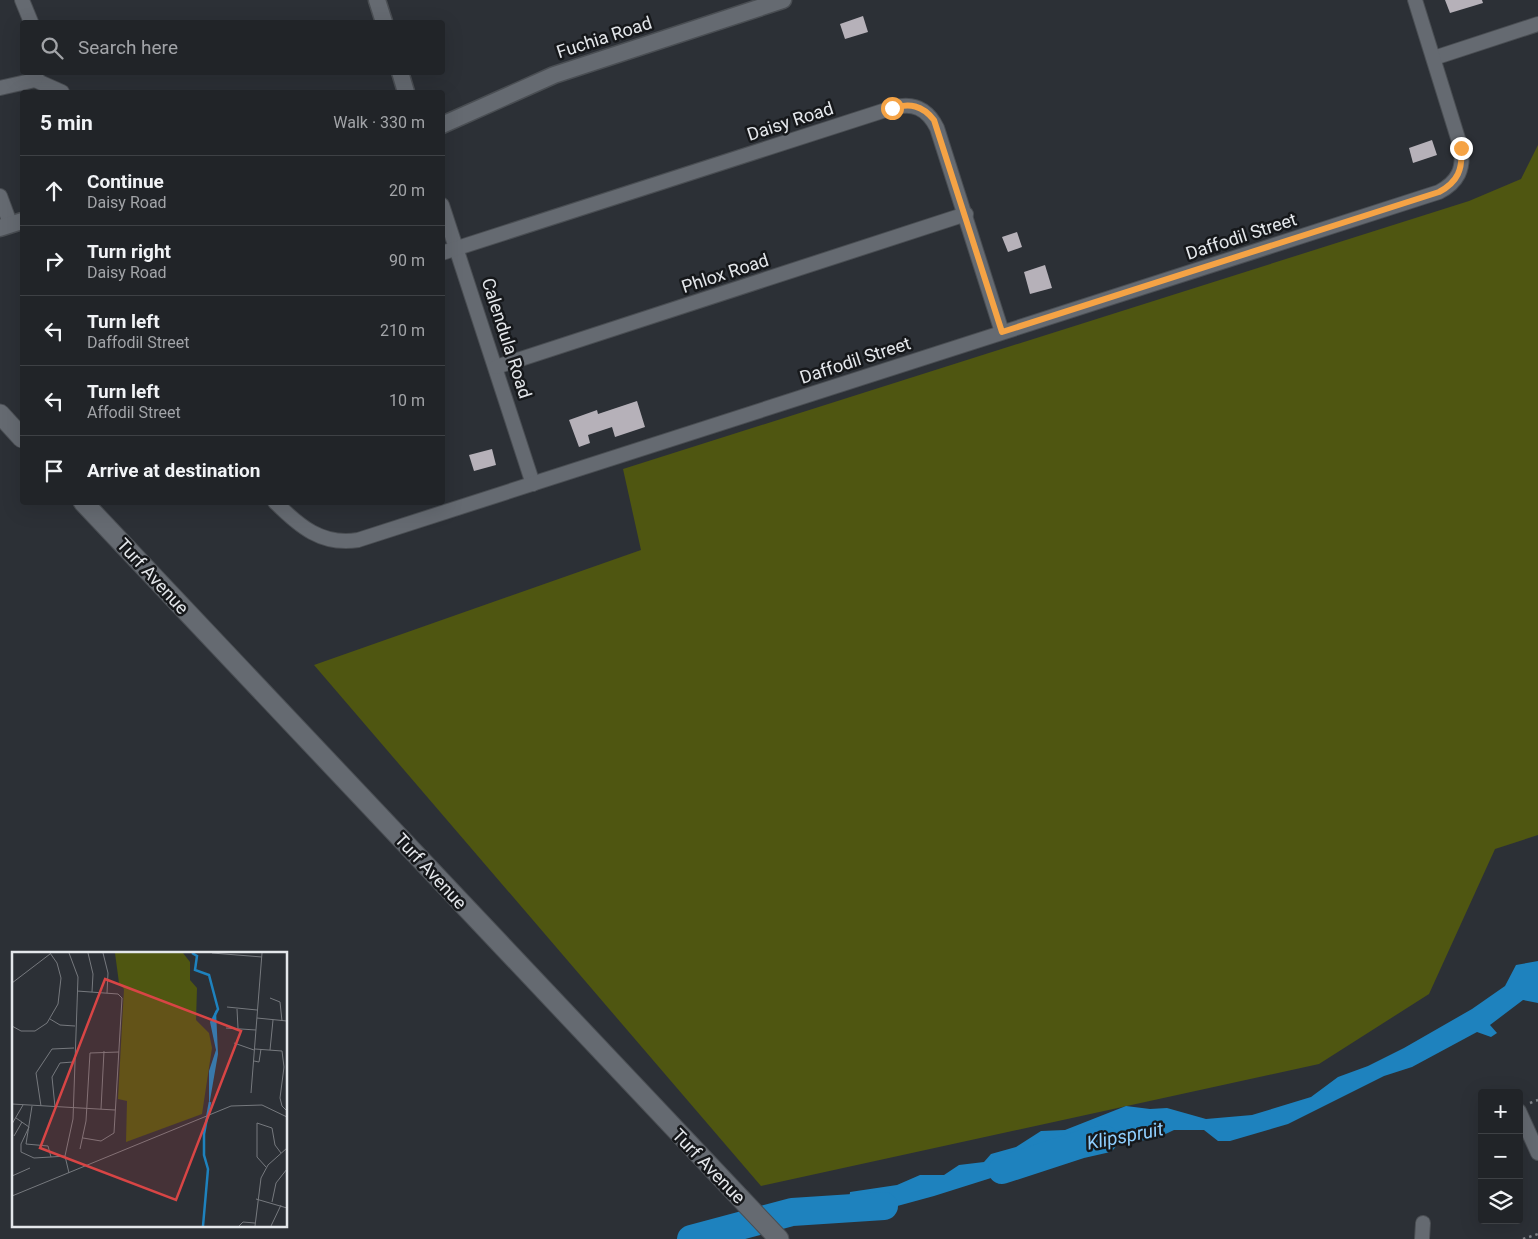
<!DOCTYPE html>
<html lang="en">
<head>
<meta charset="utf-8">
<style>
  body { margin:0; font-family:Roboto,sans-serif; background:#292c30; color:#f1f3f6 }
  .controls { position:absolute; right:15px; bottom:15px; display:grid; overflow:hidden; border-radius:5px; box-shadow:0 5px 20px #0002 }
  .controls button { width:45px; height:45px; display:grid; place-items:center; padding:0; border:0; border-bottom:1px solid #3e4145; background:#212428; color:#f1f3f6; font:25px sans-serif }
  .stop { position:absolute; width:15px; height:15px; margin:-11px; border:4px solid #f5a345; border-radius:50%; background:#fff }
  .stop.end { background:#f5a345; border-color:#fff; box-shadow:0 1px 5px #0008 }
  .list { margin:0; padding:0; list-style:none }
  h2 { display:flex; justify-content:space-between; align-items:center; height:65px; margin:0; padding:0 20px; font-size:21px }
  h2 small { font-size:16px; font-weight:400; color:#a2a4a8 }
  .list li { display:grid; grid-template-columns:32px 1fr auto; gap:15px; align-items:center; box-sizing:border-box; height:70px; padding:0 20px; border-top:1px solid #3e4145 }
  .list b { display:block; font-size:19px; white-space:nowrap }
  .list p { margin:0; font-size:16px; white-space:nowrap; color:#a2a4a8 }
  .list em { font-size:16px; font-style:normal; color:#a2a4a8 }
  .icon { flex:none; width:28px; height:28px; fill:none; stroke:currentColor; stroke-width:2; stroke-linecap:round; stroke-linejoin:round }
  .map { position:relative; flex:none; width:1538px; height:1239px; overflow:hidden }
  .search { position:absolute; background:#212428; box-shadow:0 5px 20px #0002; left:20px; top:20px; width:425px; height:55px; display:flex; align-items:center; gap:12px; box-sizing:border-box; padding:0 18px; border-radius:5px; color:#a2a4a8; font-size:19px }
  .panel { position:absolute; background:#212428; box-shadow:0 5px 20px #0002; left:20px; top:90px; width:425px; height:415px; border-radius:5px }
  .map>svg:first-child { display:block }
  .green { fill:#4f5611 }
  .water { fill:#1e82be }
  .lines { fill:none; stroke-linecap:round; stroke-linejoin:round }
  .river { stroke:#1e82be; stroke-width:28 }
  .building { fill:#b6b1b9 }
  .minor-casing { stroke:#4a4e53; stroke-width:16 }
  .tertiary-casing { stroke:#4a4e53; stroke-width:19 }
  .secondary-casing { stroke:#4a4e53; stroke-width:21 }
  .path { stroke:#818489; stroke-width:2.5; stroke-dasharray:2.5 4; stroke-linecap:butt }
  .minor { stroke:#656a71; stroke-width:14 }
  .tertiary { stroke:#656a71; stroke-width:16 }
  .secondary { stroke:#656a71; stroke-width:19 }
  .route { stroke:#f5a345; stroke-width:6 }
  .labels { text-anchor:middle; dominant-baseline:central; stroke-width:5; stroke-linejoin:round; paint-order:stroke }
  .street-label { font-size:18px; fill:#e4e7eb; stroke:#16181b }
  .water-label { font-size:19px; font-style:italic; fill:#8fcfff; stroke:#16181b }
  .inset-river { fill:none; stroke:#1e82be; stroke-width:2.5 }
  .inset-road { fill:none; stroke:#76797e; stroke-width:1 }
  .view { fill:#d84545; fill-opacity:0.15; stroke:#d84545; stroke-width:2.5 }
  .inset-edge { fill:none; stroke:#e4e7eb; stroke-width:2.5 }
</style>
</head>
<body>
<div class="map">
<svg width="1538" height="1239" viewBox="0 0 1538 1239">
  <rect width="100%" height="100%" fill="#2c3036"/>
  <path class="green" d="M1538,145V835L1495,849L1429,994L1319,1064L761,1186L314,665L641,550L623,469L1469,201L1521,179Z"/>
  <path class="water" d="M1538,961V1003L1523,1000L1490,1025L1497,1033L1491,1037L1477,1032L1412,1067L1384,1076L1288,1124L1230,1141H1218L1204,1130H1174L1155,1139L1045,1151L1029,1166L934,1196L879,1211L848,1212L850,1192L897,1185L920,1175H944L959,1165L984,1162L991,1154L1016,1147L1041,1131L1065,1130L1126,1106L1150,1109L1167,1108L1206,1119L1252,1115L1311,1097L1338,1077L1368,1066L1404,1048L1472,1009L1505,986L1516,965Z"/>
  <g class="lines">
    <g class="river">
      <path d="M1002,1170L1082,1144L1104,1139"/>
      <path d="M691,1239L792,1212L884,1206"/>
    </g>
  </g>
  <g class="building">
    <path d="M1445,0H1482L1483,3L1450,13Z"/>
    <path d="M863,16L868,32L845,39L840,24Z"/>
    <path d="M1432,140L1437,155L1413,163L1409,148Z"/>
    <path d="M1017,232L1022,247L1008,252L1002,237Z"/>
    <path d="M1045,265L1052,288L1030,294L1024,272Z"/>
    <path d="M637,401L645,427L615,437L612,427L588,435L590,443L579,447L569,420L597,410L598,414Z"/>
    <path d="M492,449L496,465L474,471L469,455Z"/>
  </g>
  <g class="lines">
    <defs>
      <g id="minor">
        <path d="M22,0L31,22"/>
        <path d="M1434,58L1538,24"/>
        <path d="M35,80L62,92"/>
        <path d="M0,88L35,80L37,72"/>
        <path d="M0,196L10,223"/>
        <path d="M442,205L533,484"/>
        <path d="M442,253L892,108C913,102 927,108 937,128L1002,332"/>
        <path d="M496,367L966,214"/>
        <path d="M275,502C299,526 322,546 358,540L1439,192C1458,182 1464,169 1461,148L1415,0"/>
        <path d="M1519,1111L1538,1153"/>
        <path d="M1422,1239L1423,1223"/>
      </g>
      <g id="tertiary">
        <path d="M377,0L384,22"/>
        <path d="M400,72L406,92"/>
        <path d="M442,125L554,75L783,0"/>
        <path d="M0,228L22,221"/>
      </g>
      <g id="secondary">
        <path d="M0,414L22,438"/>
        <path d="M83,502L779,1239"/>
      </g>
    </defs>
    <use href="#minor" class="minor-casing"/>
    <use href="#tertiary" class="tertiary-casing"/>
    <use href="#secondary" class="secondary-casing"/>
    <g class="path">
      <path d="M1530,1103L1538,1100"/>
      <path d="M1523,1239L1538,1234"/>
    </g>
    <use href="#minor" class="minor"/>
    <use href="#tertiary" class="tertiary"/>
    <use href="#secondary" class="secondary"/>
  </g>
  <g class="lines">
    <path class="route" d="M892,108C910,103 922,105 934,120L1002,332L1439,192C1458,182 1463,169 1461,148"/>
  </g>
  <g class="labels">
    <g class="street-label">
      <text transform="translate(604 37) rotate(-18)">Fuchia Road</text>
      <text transform="translate(790 121) rotate(-18)">Daisy Road</text>
      <text transform="translate(1241 236) rotate(-18)">Daffodil Street</text>
      <text transform="translate(725 273) rotate(-18)">Phlox Road</text>
      <text transform="translate(507 338) rotate(72)">Calendula Road</text>
      <text transform="translate(855 360) rotate(-18)">Daffodil Street</text>
      <text transform="translate(153 576) rotate(47)">Turf Avenue</text>
      <text transform="translate(431 871) rotate(47)">Turf Avenue</text>
      <text transform="translate(709 1166) rotate(46)">Turf Avenue</text>
    </g>
    <g class="water-label">
      <text transform="translate(1125 1136) rotate(-11)">Klipspruit</text>
    </g>
  </g>
  <g transform="translate(12 952)">
    <rect width="275" height="275" fill="#2c3036"/>
    <path d="M103,1H171L178,10V28L185,36L184,68L197,81L200,96L190,162L114,190L115,149L106,147L112,37L107,31Z" fill="#4f5611"/>
    <path d="M204,58L206,102L197,154V119L204,98L198,70Z" fill="#1e82be"/>
    <path class="inset-river" d="M180,1L185,4L183,18L197,23L206,57L203,63M191,274L196,217L192,203V182L198,150"/>
    <path class="inset-road" d="M76,1L81,22L80,40M91,1L96,21L95,41M200,1L250,5M0,31L38,2M65,39L106,42L110,46L102,181L89,189L71,186M258,46L268,50L270,69M215,55L245,58M225,57L226,76M245,66L275,69M38,67L48,73L63,74M0,74L9,79H23L35,71L46,52L49,26L45,11L38,1M214,76L244,78M222,91L242,98M243,97L270,99M258,98L261,68M270,99L272,115L268,146L270,154L275,159M242,109L247,110L249,97M239,141L250,1M0,152L103,158M20,154L14,192L36,194L39,205L53,204M29,154L24,121L40,97L62,96M43,155L40,125L48,111L61,110M89,157L92,99M4,166L17,175M0,172L11,153M17,175L9,192V200L22,206L39,205M2,184L10,170M68,197L74,169L78,101L107,100M254,215L245,205V171L260,176L263,193L269,201M57,221L53,204L61,167L66,25L57,1M0,224L18,216M0,244L219,154L250,153L275,165M244,247L275,256M260,250L264,231L275,217M227,274L231,270L243,271M243,274L249,226L256,213L275,196M259,274L269,253"/>
    <path class="view" d="M93,27L229,79L164,248L28,196Z"/>
    <rect width="275" height="275" class="inset-edge"/>
  </g>
</svg>
<div class="controls">
<button>+</button>
<button>−</button>
<button><svg class="icon" aria-label="layers" viewBox="0 0 24 24"><path d="M12 4l9 5-9 5-9-5zM3 14l9 5 9-5"/></svg></button>
</div>
<div class="stop" style="left:892px;top:108px"></div>
<div class="stop end" style="left:1461px;top:148px"></div>
<div class="search"><svg class="icon" aria-label="search" viewBox="0 0 24 24"><circle cx="10" cy="10" r="6"/><path d="M15 15l6 6"/></svg>Search here</div>
<section class="panel">
<h2>5 min<small>Walk · 330 m</small></h2>
<ul class="list">
<li><svg class="icon" aria-label="ahead" viewBox="0 0 24 24"><path d="M12 20V5M6 11l6-6 6 6"/></svg><div><b>Continue</b><p>Daisy Road</p></div><em>20 m</em></li>
<li><svg class="icon" aria-label="right" viewBox="0 0 24 24"><path d="M7 20v-9h11M14 6l5 5-5 5"/></svg><div><b>Turn right</b><p>Daisy Road</p></div><em>90 m</em></li>
<li><svg class="icon" aria-label="left" viewBox="0 0 24 24"><path d="M17 20v-9H6M10 6l-5 5 5 5"/></svg><div><b>Turn left</b><p>Daffodil Street</p></div><em>210 m</em></li>
<li><svg class="icon" aria-label="left" viewBox="0 0 24 24"><path d="M17 20v-9H6M10 6l-5 5 5 5"/></svg><div><b>Turn left</b><p>Affodil Street</p></div><em>10 m</em></li>
<li><svg class="icon" aria-label="arrive" viewBox="0 0 24 24"><path d="M6 21V4h12l-3 4 3 4H6"/></svg><div><b>Arrive at destination</b></div></li>
</ul>
</section>
</div>
</body>
</html>
